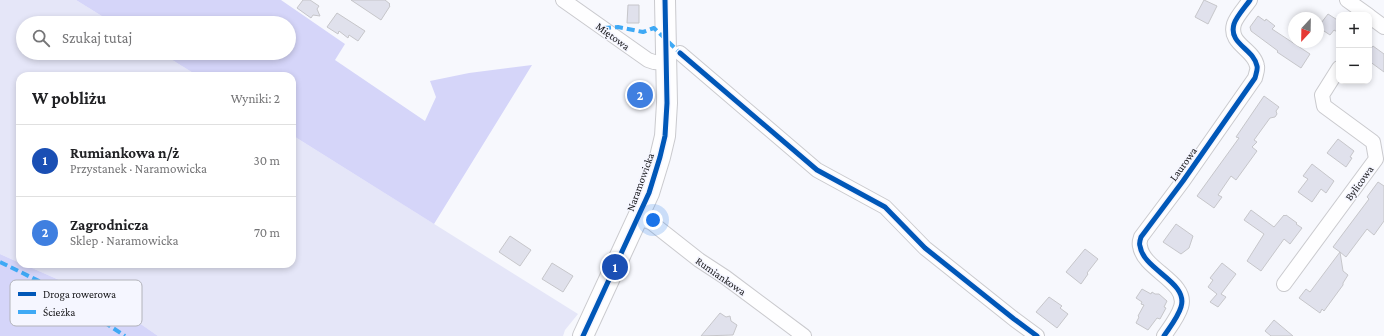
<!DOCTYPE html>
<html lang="pl">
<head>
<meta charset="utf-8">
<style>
  body { margin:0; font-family:"Crimson Pro",serif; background:#f2f2f2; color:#202124 }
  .controls { position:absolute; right:12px; top:12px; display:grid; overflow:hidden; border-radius:8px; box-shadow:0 2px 6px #0003 }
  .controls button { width:36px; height:36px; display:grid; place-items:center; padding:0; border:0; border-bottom:1px solid #e0e0e0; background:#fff; color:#202124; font:20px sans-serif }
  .compass { position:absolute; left:1288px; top:12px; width:36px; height:36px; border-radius:50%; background:#fff; box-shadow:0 2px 6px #0003; rotate:202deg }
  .you { position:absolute; left:653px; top:220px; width:14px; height:14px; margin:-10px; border:3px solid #fff; border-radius:50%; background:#1a73e8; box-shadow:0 0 0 6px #1a73e833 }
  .badge { display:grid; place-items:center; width:26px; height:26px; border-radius:50%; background:#d93025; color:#fff; font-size:13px; font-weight:700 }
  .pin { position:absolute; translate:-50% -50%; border:2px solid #fff; box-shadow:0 1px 4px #0006 }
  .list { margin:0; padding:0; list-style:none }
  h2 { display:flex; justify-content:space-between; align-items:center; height:52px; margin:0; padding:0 16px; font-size:17px }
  h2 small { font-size:13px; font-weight:400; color:#757577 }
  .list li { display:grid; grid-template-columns:26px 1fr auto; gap:12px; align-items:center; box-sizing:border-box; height:72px; padding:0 16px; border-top:1px solid #e0e0e0 }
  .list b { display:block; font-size:15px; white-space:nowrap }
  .list p { margin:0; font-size:13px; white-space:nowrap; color:#757577 }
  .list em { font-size:13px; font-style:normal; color:#757577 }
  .icon { flex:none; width:22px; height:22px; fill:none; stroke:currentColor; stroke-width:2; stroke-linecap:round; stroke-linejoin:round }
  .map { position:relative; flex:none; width:1384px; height:336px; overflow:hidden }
  .search { position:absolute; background:#fff; box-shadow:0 2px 6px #0003; left:16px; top:16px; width:280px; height:44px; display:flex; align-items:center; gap:10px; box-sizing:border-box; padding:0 14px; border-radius:22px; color:#757577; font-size:15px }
  .panel { position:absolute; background:#fff; box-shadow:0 2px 6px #0003; left:16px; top:72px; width:280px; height:196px; border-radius:12px }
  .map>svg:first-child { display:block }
  .green { fill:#e5e6f8 }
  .forest { fill:#d5d5f9 }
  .building { fill:#e0e1ec; stroke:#c6c6ca }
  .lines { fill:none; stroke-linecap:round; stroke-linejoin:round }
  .street-casing { stroke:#cacace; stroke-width:16 }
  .secondary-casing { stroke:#cacace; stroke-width:22 }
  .street { stroke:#fefeff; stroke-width:14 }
  .secondary { stroke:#fefeff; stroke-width:20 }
  .quiet { stroke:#3fa9f5; stroke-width:4; stroke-dasharray:8 4; stroke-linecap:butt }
  .cycleway-casing { stroke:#f5f6ff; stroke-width:8 }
  .cycleway { stroke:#0057b8; stroke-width:5 }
  .labels { text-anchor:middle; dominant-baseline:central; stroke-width:3; stroke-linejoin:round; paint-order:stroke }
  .street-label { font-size:11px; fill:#161619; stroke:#f5f6ff }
  .key { fill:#f5f6ff; stroke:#b2b3ba; stroke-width:1 }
  .key-label { font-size:11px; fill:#161619 }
</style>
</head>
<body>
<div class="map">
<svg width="1384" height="336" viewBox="0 0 1384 336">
  <rect width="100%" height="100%" fill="#f7f8fd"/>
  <g class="green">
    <path d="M0,0H76L113,23H23V53H161L198,76H20V263L0,254Z"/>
    <path d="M292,135L578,314L565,330L563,336H158L109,302L23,264H292Z"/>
  </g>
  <g class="forest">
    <path d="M76,0H281L345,44L335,60L425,121L436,97L430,81L469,73L532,65L434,224L292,135V76H198L161,53H289V23H113Z"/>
    <path d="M0,254L20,263V264H23L109,302L158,336H0Z"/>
  </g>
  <g class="building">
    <path d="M303,0H310L319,6L317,9L320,16L313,15L311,18L297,8Z"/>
    <path d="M351,0H385L390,4L389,5L390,6L381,20Z"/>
    <path d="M1204,0L1217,6L1208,24L1195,17Z"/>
    <path d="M628,5H639V23H627Z"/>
    <path d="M337,13L365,31L358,41L349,35L348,38L339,31L338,34L327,27Z"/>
    <path d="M1328,14L1339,21V33L1334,30L1330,35L1318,27Z"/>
    <path d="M1258,16L1265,21L1266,19L1275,26L1272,29L1310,54L1301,68L1277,52L1278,51L1251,31L1250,27Z"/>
    <path d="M1373,46L1384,54V72L1369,61V51Z"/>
    <path d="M1264,96L1279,107L1276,111L1277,114L1275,117L1270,118L1254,140L1257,142L1252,147L1257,151L1236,180L1231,176L1218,195L1222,197L1214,208L1197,196L1239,138L1236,137Z"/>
    <path d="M1338,139L1354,151L1350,157L1352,158L1346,167L1327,153Z"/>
    <path d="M1312,164L1334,181L1326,193L1321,189L1312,202L1298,192L1308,179L1303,176Z"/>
    <path d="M1378,182L1384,186V221L1374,235L1367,229L1346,257L1340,252L1343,271L1348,275L1343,283V285L1324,311L1322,309L1320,313L1299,298L1306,289L1310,292L1340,252L1333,247L1369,199L1367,197Z"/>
    <path d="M1251,210L1274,227L1284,215L1285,216L1286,215L1297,223L1296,224L1302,228L1290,244L1284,239L1261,271L1247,261L1264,234L1244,220Z"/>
    <path d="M1176,224L1193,236L1189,248L1181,254L1163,242Z"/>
    <path d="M510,236L531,250L520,266L499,252Z"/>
    <path d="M1085,249L1098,259L1087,273L1088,274L1081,284L1066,272Z"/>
    <path d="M552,263L573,276L563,292L542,279Z"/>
    <path d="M1222,263L1236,274L1221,294L1226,297L1218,307L1210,302L1217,294L1208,287L1213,280L1210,278Z"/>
    <path d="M1142,289L1151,294L1152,292L1155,294H1159L1167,301L1164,307L1166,308L1160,319L1157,318L1148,330L1136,323L1139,317L1138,316L1144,305L1141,304L1142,302L1136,298Z"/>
    <path d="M1049,297L1062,306L1060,308L1068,314L1057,328L1036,312Z"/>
    <path d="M720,313L726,317L730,316L731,321L737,325L733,335L701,336Z"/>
    <path d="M1274,320L1293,336H1271L1265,331Z"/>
  </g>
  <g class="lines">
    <defs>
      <g id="street">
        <path d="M563,0L648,60L654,62L667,63"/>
        <path d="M1347,0L1368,15"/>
        <path d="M1369,16L1384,27"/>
        <path d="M680,53L817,170L885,207L925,248L1014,319L1037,336"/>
        <path d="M638,217L652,223L699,260L725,277L804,336"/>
        <path d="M1284,284L1376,159L1373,142L1324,106L1322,95L1339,68"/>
        <path d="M1164,336C1170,327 1178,317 1181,307C1189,282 1143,270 1140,246C1139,244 1140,240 1141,237L1183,181L1255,78C1256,74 1258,69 1257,66C1254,49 1228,44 1234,24C1236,17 1246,6 1250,0"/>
      </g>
      <path id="secondary" d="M583,336L649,193L660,157L665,136L667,103L665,0"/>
    </defs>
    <use href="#street" class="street-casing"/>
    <use href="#secondary" class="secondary-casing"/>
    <use href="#street" class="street"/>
    <use href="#secondary" class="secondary"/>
    <g class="quiet">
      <path d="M603,28L618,27L643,32L654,28L680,53"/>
      <path d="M0,262L51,287L125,336"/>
    </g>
    <defs>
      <g id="cycleway">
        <path d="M680,53L817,170L885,207L925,248L1014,319L1037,336"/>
        <path d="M583,336L649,193L660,157L665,136L667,103L665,0"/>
        <path d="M1164,336C1170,327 1178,317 1181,307C1189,282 1143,270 1140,246C1139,244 1140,240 1141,237L1183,181L1255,78C1256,74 1258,69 1257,66C1254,49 1228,44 1234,24C1236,17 1246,6 1250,0"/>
      </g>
    </defs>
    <use href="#cycleway" class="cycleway-casing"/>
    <use href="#cycleway" class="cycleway"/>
  </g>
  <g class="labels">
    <g class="street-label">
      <text transform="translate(613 36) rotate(36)">Miętowa</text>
      <text transform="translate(1183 164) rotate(-54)">Laurowa</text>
      <text transform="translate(640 182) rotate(-70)">Naramowicka</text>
      <text transform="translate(1359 183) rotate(-54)">Bylicowa</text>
      <text transform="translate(721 276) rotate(35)">Rumiankowa</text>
    </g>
  </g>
  <rect x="10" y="280" width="132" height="46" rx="6" class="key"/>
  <rect x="18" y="292" width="18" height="4" fill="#0057b8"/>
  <rect x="18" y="310" width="18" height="4" fill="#3fa9f5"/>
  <g class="key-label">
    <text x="43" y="298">Droga rowerowa</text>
    <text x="43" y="316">Ścieżka</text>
  </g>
</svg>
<div class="controls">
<button>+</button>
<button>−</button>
</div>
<svg class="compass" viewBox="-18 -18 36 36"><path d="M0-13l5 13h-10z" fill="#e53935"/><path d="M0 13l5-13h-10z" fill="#757577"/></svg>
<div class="you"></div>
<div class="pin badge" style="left:615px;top:267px;background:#1a4fb4">1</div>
<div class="pin badge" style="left:640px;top:95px;background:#3f7fe0">2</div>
<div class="search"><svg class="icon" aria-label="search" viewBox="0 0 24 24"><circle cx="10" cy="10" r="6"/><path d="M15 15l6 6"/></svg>Szukaj tutaj</div>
<section class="panel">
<h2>W pobliżu<small>Wyniki: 2</small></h2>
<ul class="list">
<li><span class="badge" style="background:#1a4fb4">1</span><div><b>Rumiankowa n/ż</b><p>Przystanek · Naramowicka</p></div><em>30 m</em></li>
<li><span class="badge" style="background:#3f7fe0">2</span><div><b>Zagrodnicza</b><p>Sklep · Naramowicka</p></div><em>70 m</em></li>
</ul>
</section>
</div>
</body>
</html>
